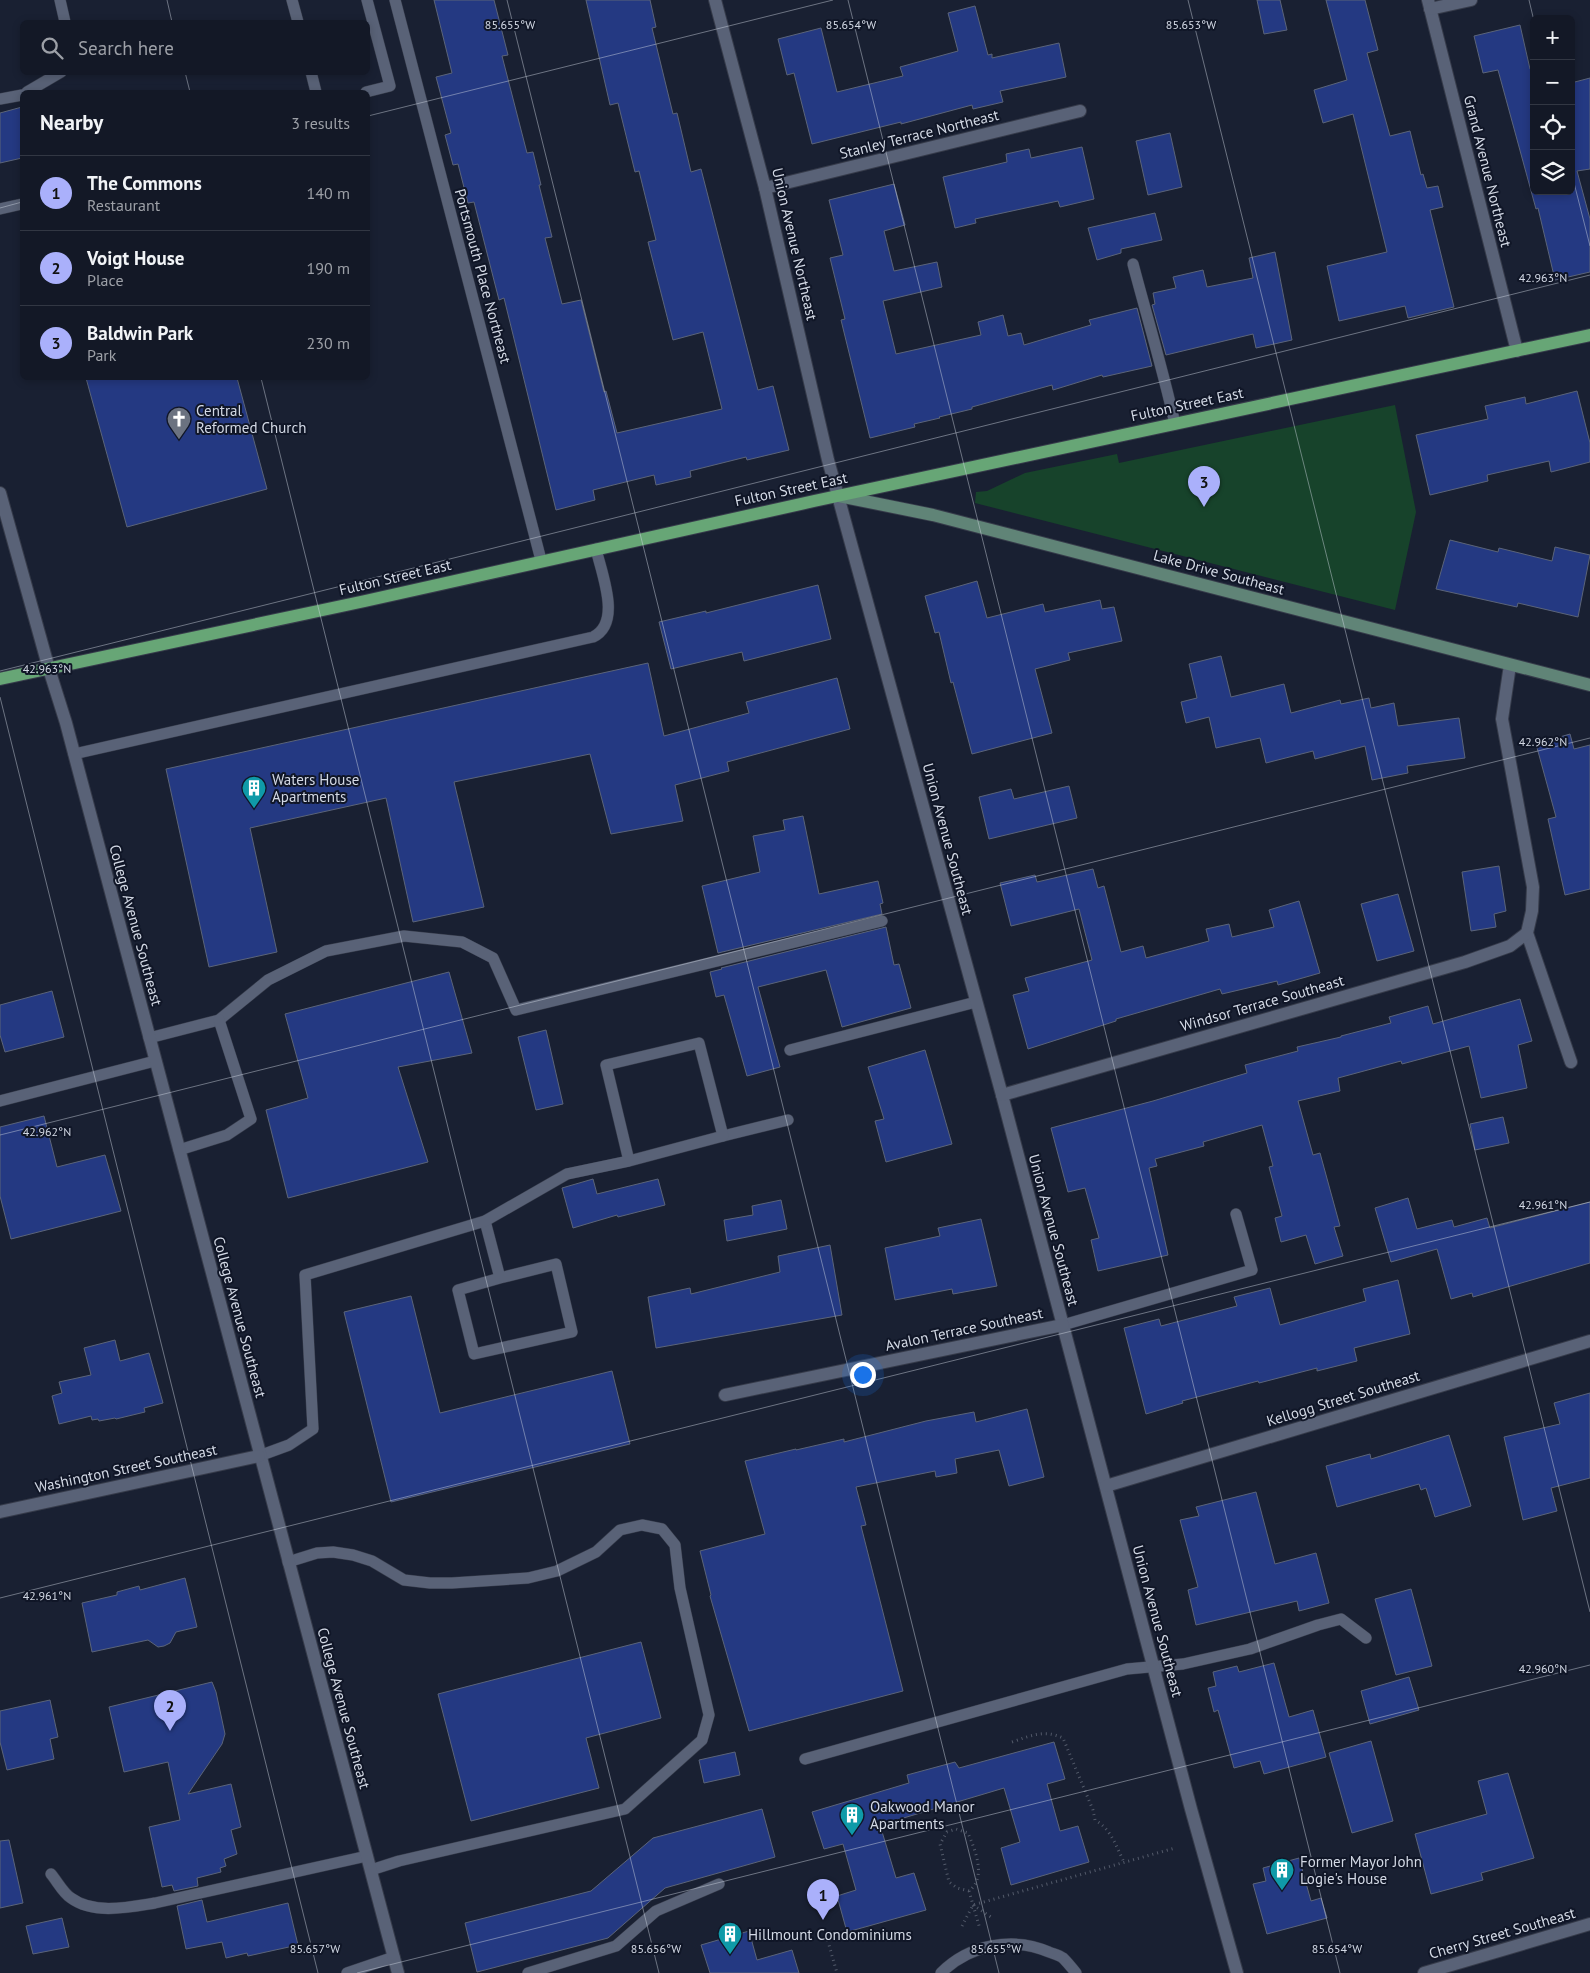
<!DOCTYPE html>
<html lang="en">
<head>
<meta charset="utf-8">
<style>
  body { margin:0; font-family:"PT Sans",sans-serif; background:#202532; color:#f1f3f6 }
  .controls { position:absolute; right:15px; top:15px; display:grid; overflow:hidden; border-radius:8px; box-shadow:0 2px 8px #0003 }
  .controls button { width:45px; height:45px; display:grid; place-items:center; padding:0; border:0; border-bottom:1px solid #323743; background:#131826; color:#f1f3f6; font:25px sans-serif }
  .you { position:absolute; left:862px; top:1374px; width:18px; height:18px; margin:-12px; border:4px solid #fff; border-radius:50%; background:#1a73e8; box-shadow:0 0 0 8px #1a73e833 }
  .badge { display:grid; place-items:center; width:32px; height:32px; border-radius:50%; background:#aab0fb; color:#111; font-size:16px; font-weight:700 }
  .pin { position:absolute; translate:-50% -41px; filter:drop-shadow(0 1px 2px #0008) }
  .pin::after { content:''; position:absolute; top:26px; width:18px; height:15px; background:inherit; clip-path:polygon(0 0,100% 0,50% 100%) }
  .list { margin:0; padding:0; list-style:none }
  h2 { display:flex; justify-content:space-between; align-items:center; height:65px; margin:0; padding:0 20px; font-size:21px }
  h2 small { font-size:16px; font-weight:400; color:#9da0a7 }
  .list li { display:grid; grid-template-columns:32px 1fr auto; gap:15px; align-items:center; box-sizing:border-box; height:75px; padding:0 20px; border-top:1px solid #323743 }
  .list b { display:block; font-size:19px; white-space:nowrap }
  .list p { margin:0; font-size:16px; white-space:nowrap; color:#9da0a7 }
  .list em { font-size:16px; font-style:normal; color:#9da0a7 }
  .icon { flex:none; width:28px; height:28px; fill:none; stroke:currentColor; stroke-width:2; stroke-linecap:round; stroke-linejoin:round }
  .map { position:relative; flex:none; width:1590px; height:1973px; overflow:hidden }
  .search { position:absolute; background:#131826; box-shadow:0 2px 8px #0003; left:20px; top:20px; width:350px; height:55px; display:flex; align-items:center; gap:12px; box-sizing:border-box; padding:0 18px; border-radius:8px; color:#9da0a7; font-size:19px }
  .panel { position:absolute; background:#131826; box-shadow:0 2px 8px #0003; left:20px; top:90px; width:350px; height:290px; border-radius:8px }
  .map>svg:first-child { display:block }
  .park { fill:#17432b }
  .building { fill:#243982; stroke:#5b6479 }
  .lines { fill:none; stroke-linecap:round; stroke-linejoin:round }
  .service-casing { stroke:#363b4a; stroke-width:12 }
  .minor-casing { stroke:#363b4a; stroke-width:14 }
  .tertiary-casing { stroke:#363b4a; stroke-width:14 }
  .secondary-casing { stroke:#363b4a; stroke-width:14 }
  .primary-casing { stroke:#363b4a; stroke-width:14 }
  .path { stroke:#535a6a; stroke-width:3; stroke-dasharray:1 4; stroke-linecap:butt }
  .service { stroke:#596277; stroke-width:11 }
  .minor { stroke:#596277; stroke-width:12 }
  .tertiary { stroke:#596277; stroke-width:12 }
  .secondary { stroke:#608477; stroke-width:12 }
  .primary { stroke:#67a676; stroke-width:12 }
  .ticks { fill:none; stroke:#d3d9e5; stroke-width:1; stroke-opacity:0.45 }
  .labels { text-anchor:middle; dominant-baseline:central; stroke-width:4; stroke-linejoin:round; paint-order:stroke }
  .street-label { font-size:15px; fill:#d3d9e5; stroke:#101627 }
  .poi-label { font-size:15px; fill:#d3d9e5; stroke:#101627; text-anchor:start }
  .ticks-label { font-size:12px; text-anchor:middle; fill:#d3d9e5; stroke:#101627; stroke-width:4; stroke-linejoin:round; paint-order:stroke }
</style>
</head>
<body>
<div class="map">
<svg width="1590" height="1973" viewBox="0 0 1590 1973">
  <rect width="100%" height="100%" fill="#192032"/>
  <path class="park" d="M1395,405L1416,512L1395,610L975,503L976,492L987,491L1025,473L1117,454L1119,463Z"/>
  <g class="building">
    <path d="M434,0H494L508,55L502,56L527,153L533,152L541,185H539L552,237L545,238L562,304L581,300L604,392L606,391L617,433L722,409L703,332L673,340L648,242L656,240L639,171L635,172L618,103L610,105L586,0H650L656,27L652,28L673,114L677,113L691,172L701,169L758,390L773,386L789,450L747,460L746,457L690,471L691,477L656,485L654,475L593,490L595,500L556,510L504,298L499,300L474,202L468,203L458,164L453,165L445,135L451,133L436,77L452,73Z"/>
    <path d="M1257,0H1280L1287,30L1264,34Z"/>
    <path d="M1326,0H1365L1378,50L1367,53L1390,136L1410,131L1421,175L1423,174L1427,188L1438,186L1443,207L1430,210L1454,307L1408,318L1405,306L1339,321L1327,266L1387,252L1353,114L1323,123L1314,90L1347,80Z"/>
    <path d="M975,6L988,55L992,54V58L1059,43L1066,77L1000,91L1003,102L973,109L972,105L901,124V122L812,144L794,73L787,75L778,39L821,28L837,92L903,76L900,67L958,51L948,13Z"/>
    <path d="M1520,25L1530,69H1534V191H1571V83L1590,78V169L1577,171L1590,219V272L1555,280L1538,208L1536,209L1498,70L1483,73L1474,36Z"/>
    <path d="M22,107V158L0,163V113Z"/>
    <path d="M1170,133L1182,187L1148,195L1136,141Z"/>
    <path d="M1082,147L1094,199L1060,207L1058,201L975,219L976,223L955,228L943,177L1007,162L1006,154L1029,149L1031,158Z"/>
    <path d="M894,184L905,225L884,231L894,271L937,262L942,287L883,301L896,354L981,335L978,322L1003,315L1008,336L1021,333L1024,345L1091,325L1089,320L1137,308L1152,366L1103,377L1102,375L1053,390L1052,385L972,407V409L939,417L940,418L914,424L915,427L870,438L841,320L845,319L830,258L843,255L829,200Z"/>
    <path d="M1155,213L1162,240L1121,249V253L1097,260L1088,228Z"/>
    <path d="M1275,252L1292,340L1256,348L1253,334L1166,355L1152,305L1155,304L1153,293L1176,288L1173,277L1203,270L1207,287L1253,278L1249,258Z"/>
    <path d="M86,378H237L267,489L127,527Z"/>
    <path d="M1577,391L1590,443V462L1551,472L1549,461L1487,475L1488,481L1430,495L1416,435L1488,419L1485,406L1525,397L1526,404Z"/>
    <path d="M1450,540L1498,552L1499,548L1552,561L1555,547L1590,555L1578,617L1518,603L1517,607L1436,589Z"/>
    <path d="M977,581L987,618L1043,604L1045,612L1100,600L1102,609L1114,607L1122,641L1068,653L1070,660L1035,669L1052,733L972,754L953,682L951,683L939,632L935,633L925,596Z"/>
    <path d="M818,585L831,639L744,661L742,652L671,669L659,622L706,611V613Z"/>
    <path d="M1221,656L1231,697L1284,684L1291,713L1340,700L1341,704L1369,698L1371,708L1394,703L1398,726L1459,718L1465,758L1407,766L1408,773L1372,780L1365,746L1315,759L1313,751L1266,763L1260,738L1216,748L1209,717L1186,723L1181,702L1197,698L1189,664Z"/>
    <path d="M648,663L664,736L749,713L746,702L837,678L850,729L727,762L729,771L675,785L683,821L611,834L590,754L454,782L484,907L413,922L386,798L250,828L277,952L209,967L166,769Z"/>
    <path d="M1570,734L1574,749L1590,745V889L1565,895L1548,819L1556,817L1536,744Z"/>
    <path d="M1069,786L1077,818L989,839L979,797L1011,789L1014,799Z"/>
    <path d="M803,816L819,894L878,881L883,903L880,904L882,914L718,953L702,886L760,872L753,836L785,830L783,820Z"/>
    <path d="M1499,866L1506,911L1494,914L1496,927L1471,931L1462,872Z"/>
    <path d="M1093,869L1098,888L1104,886L1121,952L1143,946L1146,958L1209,941L1206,929L1229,924L1232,937L1274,927L1269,910L1299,901L1320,973L1278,985L1277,981L1222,994L1220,989L1116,1019V1021L1028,1049L1013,995L1029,991L1025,978L1092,960L1079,909L1011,926L1000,883L1035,875L1037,882Z"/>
    <path d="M1398,894L1414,951L1377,961L1361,904Z"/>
    <path d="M886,927L894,965L899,964L911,1008L842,1027L826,970L758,987L780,1067L747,1076L724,995L716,997L710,972L722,969L721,968Z"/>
    <path d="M449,972L472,1053L398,1067L428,1162L288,1198L266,1110L308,1098L285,1014Z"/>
    <path d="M52,991L64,1037L5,1052L0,1035V1005Z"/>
    <path d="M1520,999L1532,1041L1518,1045L1527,1088L1481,1098L1469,1046L1402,1064L1401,1061L1338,1078L1340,1091L1298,1101L1313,1155L1320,1153L1340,1226L1334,1227L1343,1256L1315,1264L1306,1235L1281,1242L1275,1218L1282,1216L1269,1167L1273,1166L1262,1125L1203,1142L1204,1146L1155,1159L1157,1166L1149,1168L1168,1255L1098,1271L1091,1240L1099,1238L1085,1188L1068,1192L1051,1128L1153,1101L1247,1073L1245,1065L1298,1051L1297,1047L1341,1037V1036L1391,1023L1389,1017L1428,1006L1433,1024Z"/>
    <path d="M546,1030L563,1104L536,1110L518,1037Z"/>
    <path d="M925,1050L952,1144L886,1162L875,1121L884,1119L868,1067Z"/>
    <path d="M44,1116L57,1167L105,1155L121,1211L11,1239L0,1196V1127Z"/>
    <path d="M1503,1117L1509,1143L1475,1150L1470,1124Z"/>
    <path d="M593,1179L597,1194L658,1179L665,1205L618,1217L617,1215L573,1228L562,1188Z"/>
    <path d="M1408,1198L1417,1229L1452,1220L1454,1227L1487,1218L1490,1228L1590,1202V1263L1473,1297L1472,1293L1451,1299L1437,1249L1391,1262L1375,1208Z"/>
    <path d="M781,1200L787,1229L727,1241L724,1220L753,1215L752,1206Z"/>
    <path d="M981,1219L997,1286L953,1294L952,1289L895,1300L885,1248L940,1236L938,1228Z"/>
    <path d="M830,1245L842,1315L656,1348L648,1297L690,1288L691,1294L780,1272L778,1256Z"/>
    <path d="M1398,1280L1410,1334L1354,1348L1357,1361L1317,1371V1368L1259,1383L1258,1381L1182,1401L1183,1403L1146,1414L1124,1328L1159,1319L1161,1326L1237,1306L1234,1297L1270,1288L1280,1325L1366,1301L1363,1289Z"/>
    <path d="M411,1296L440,1413L612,1371L630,1444L391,1502L344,1312Z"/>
    <path d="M115,1340L120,1361L149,1353L163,1403L144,1408L145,1412L116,1419L115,1418L99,1421L98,1419L92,1420L91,1416L59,1424L52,1396L62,1393L59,1382L91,1375L84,1348Z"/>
    <path d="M1590,1393V1478L1551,1488L1557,1511L1523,1520L1504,1437L1560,1424L1554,1403Z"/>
    <path d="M1027,1409L1044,1477L1009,1486L999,1450L955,1459L957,1473L936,1477L935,1471L856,1487L866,1525L861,1526L903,1691L749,1731L710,1596L711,1595L700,1551L765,1534L745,1461L796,1449V1450L844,1439V1442L926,1421L974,1412L976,1422Z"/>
    <path d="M1449,1435L1471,1506L1435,1517L1426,1488L1421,1490L1419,1484L1337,1507L1326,1466L1370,1454L1371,1459Z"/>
    <path d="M1256,1492L1275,1564L1316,1553L1329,1603L1299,1611L1297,1601L1196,1625L1188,1590L1198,1587L1180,1520L1199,1516L1196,1507Z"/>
    <path d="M185,1578L197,1627L176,1632L170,1643L164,1646L158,1647L148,1640L92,1652L82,1603L117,1595V1592L139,1586L140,1590Z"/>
    <path d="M1411,1589L1432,1666L1396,1675L1375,1599Z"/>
    <path d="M641,1642L661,1718L586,1738L599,1788L471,1821L438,1694Z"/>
    <path d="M1274,1663L1289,1717L1313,1710L1326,1757L1264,1774L1260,1761L1234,1768L1218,1710L1214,1712L1208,1688L1216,1686L1213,1672L1237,1666L1239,1672Z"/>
    <path d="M1409,1677L1419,1710L1370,1724L1361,1691Z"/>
    <path d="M212,1682L216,1692L225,1734L222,1744L188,1794L231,1784L241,1827L231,1830L237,1854L224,1859L226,1866L220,1868L221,1872L197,1878L198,1886L174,1891L172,1885L162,1887L149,1827L180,1820L168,1762L124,1772L109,1707Z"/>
    <path d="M50,1700L58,1737L50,1739L54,1759L7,1770L0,1742V1711Z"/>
    <path d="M1371,1741L1393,1821L1352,1833L1329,1753Z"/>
    <path d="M1054,1742L1065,1779L1047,1784L1060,1831L1078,1826L1089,1862L1011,1885L1001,1848L1020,1842L1004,1788L880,1825L896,1878L914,1873L926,1910L847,1932L837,1896L856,1890L843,1844L824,1849L812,1812L909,1783L907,1775L955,1762L959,1768Z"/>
    <path d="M735,1752L740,1775L704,1783L699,1760Z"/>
    <path d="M1508,1773L1534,1858L1481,1873L1483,1880L1431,1894L1415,1834L1487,1814L1478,1781Z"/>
    <path d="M762,1809L775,1857L665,1888L608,1938L477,1972L465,1923L591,1891L653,1838Z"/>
    <path d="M9,1840L23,1903L0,1908V1841Z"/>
    <path d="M1299,1858L1311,1901L1321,1898L1327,1918L1267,1934L1253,1884L1266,1881L1263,1868Z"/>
    <path d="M202,1900L207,1922L288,1903L298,1945L248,1956L247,1953L226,1958L222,1942L186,1949L177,1906Z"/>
    <path d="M62,1918L69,1947L33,1954L26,1926Z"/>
    <path d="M749,1931L757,1960L792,1950L799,1973H710L701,1945Z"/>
  </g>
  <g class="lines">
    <defs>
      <g id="service">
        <path d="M60,0L65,22"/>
        <path d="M292,0L298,22"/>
        <path d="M395,0L541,560"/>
        <path d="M311,72L316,92"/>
        <path d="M27,92L61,72"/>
        <path d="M366,92L390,86L367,0"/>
        <path d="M0,99L22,95"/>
        <path d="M0,209L22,204"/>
        <path d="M1133,264C1147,317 1163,370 1175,424"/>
        <path d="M74,754L593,637C622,623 602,575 596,549"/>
        <path d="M149,1038L219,1020L268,980L326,951L404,936L462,942L493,958L516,1010L882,921"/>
        <path d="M790,1050L976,1002"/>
        <path d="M0,1101L155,1061"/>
        <path d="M723,1136L788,1120"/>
        <path d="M179,1150L227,1135L251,1119L219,1020"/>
        <path d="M485,1221L500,1278L458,1290L474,1354L572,1332L556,1264L500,1278"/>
        <path d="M1063,1325L1252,1270L1236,1214"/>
        <path d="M259,1456L289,1445L313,1429L305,1275L485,1221L567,1174L629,1161L723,1136L699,1043L606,1065L629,1161"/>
        <path d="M288,1562L317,1553L333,1552L353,1555L372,1561L404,1580L430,1583H452L528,1578L557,1571L596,1552L620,1530L642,1525L662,1529L675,1545L680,1588L709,1715L702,1740L625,1809L399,1861L371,1870"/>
        <path d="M805,1759L1127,1669L1183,1664L1250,1649L1318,1625L1341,1619L1366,1638"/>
        <path d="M51,1874C57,1881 63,1893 71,1898C94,1915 130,1907 155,1903L367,1856"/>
        <path d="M347,1973L394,1957"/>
        <path d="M528,1973L616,1946L656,1911L719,1884"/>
        <path d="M941,1973C969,1945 1012,1936 1049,1952C1054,1954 1059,1955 1063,1958C1068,1963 1072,1968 1076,1973"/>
      </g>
      <g id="minor">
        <path d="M1428,0L1517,351"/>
        <path d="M1430,9L1471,0"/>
        <path d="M765,188L1080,111"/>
        <path d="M838,496L1002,1095L1191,1809L1237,1973"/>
        <path d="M1510,665L1502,719L1533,887L1532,911L1527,933L1571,1062"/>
        <path d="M49,669L66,723L398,1973"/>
        <path d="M1002,1095L1465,962L1510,946L1527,933"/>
        <path d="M725,1395L1063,1325"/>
        <path d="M1106,1486L1590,1341"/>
        <path d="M0,1512L259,1456"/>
      </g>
      <g id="tertiary">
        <path d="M715,0L765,188L828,460L838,496"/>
        <path d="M0,493L49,669"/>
        <path d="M1424,1973L1590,1924"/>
      </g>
      <path id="secondary" d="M839,496L933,515L1590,685"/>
      <path id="primary" d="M0,679L365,601L814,501L1590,335"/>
    </defs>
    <use href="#service" class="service-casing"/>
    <use href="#minor" class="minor-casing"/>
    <use href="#tertiary" class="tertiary-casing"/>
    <use href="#secondary" class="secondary-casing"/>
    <use href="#primary" class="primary-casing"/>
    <g class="path">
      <path d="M1012,1742C1030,1736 1044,1729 1063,1738L1093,1810L1095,1820C1111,1829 1116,1846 1124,1862"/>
      <path d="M969,1891L957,1888L949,1882L940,1844L947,1832L956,1829L968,1833C975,1850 987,1877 969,1891L980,1929"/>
      <path d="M973,1905L991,1917"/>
      <path d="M962,1926L973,1905L1175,1848"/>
      <path d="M825,1931L837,1973"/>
    </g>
    <use href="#service" class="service"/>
    <use href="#minor" class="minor"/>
    <use href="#tertiary" class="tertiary"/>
    <use href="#secondary" class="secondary"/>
    <use href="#primary" class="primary"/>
  </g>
  <path class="ticks" d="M167,0L172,22M507,0L999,1973M848,0L1340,1973M1188,0L1590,1612M1529,0L1534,21M185,72L190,92M368,116L833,0M1571,171L1590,246M0,208L22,202M261,378L659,1973M0,671L1590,275M0,697L318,1973M0,1135L1590,738M0,1598L1590,1202M357,1973L1590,1665"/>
  <defs>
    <symbol id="church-pin" viewBox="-11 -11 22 30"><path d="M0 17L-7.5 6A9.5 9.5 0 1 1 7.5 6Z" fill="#6b7280" stroke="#101627"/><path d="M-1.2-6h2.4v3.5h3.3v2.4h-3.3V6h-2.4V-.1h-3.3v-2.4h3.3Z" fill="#fff"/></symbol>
    <symbol id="building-pin" viewBox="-11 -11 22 30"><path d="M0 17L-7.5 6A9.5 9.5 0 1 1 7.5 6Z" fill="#0f9aa8" stroke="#101627"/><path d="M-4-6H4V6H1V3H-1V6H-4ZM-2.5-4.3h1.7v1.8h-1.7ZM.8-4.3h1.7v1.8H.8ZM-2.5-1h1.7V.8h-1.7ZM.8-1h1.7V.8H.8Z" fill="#fff"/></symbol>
  </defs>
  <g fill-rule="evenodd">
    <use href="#church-pin" x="165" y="405" width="28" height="38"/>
    <use href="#building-pin" x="240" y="774" width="28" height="38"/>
    <use href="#building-pin" x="838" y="1801" width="28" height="38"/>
    <use href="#building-pin" x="1268" y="1856" width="28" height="38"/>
    <use href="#building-pin" x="716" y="1920" width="28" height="38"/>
  </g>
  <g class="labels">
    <g class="street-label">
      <text transform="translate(919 134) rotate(-14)">Stanley Terrace Northeast</text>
      <text transform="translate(1488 171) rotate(76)">Grand Avenue Northeast</text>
      <text transform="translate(795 244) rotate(77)">Union Avenue Northeast</text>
      <text transform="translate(483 276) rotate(75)">Portsmouth Place Northeast</text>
      <text transform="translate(1187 404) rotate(-12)">Fulton Street East</text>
      <text transform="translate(791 489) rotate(-12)">Fulton Street East</text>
      <text transform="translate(1219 572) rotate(15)">Lake Drive Southeast</text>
      <text transform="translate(395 577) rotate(-13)">Fulton Street East</text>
      <text transform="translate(948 839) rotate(75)">Union Avenue Southeast</text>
      <text transform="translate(136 925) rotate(75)">College Avenue Southeast</text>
      <text transform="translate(1262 1003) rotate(-16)">Windsor Terrace Southeast</text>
      <text transform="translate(1054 1230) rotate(75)">Union Avenue Southeast</text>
      <text transform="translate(240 1317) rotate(75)">College Avenue Southeast</text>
      <text transform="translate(964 1329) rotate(-12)">Avalon Terrace Southeast</text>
      <text transform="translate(1343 1398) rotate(-17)">Kellogg Street Southeast</text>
      <text transform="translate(126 1468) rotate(-12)">Washington Street Southeast</text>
      <text transform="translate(1158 1621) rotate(75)">Union Avenue Southeast</text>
      <text transform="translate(344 1708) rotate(75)">College Avenue Southeast</text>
      <text transform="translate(1502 1933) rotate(-16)">Cherry Street Southeast</text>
    </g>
    <g class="poi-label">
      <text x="196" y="410">Central<tspan x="196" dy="17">Reformed Church</tspan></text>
      <text x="272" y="779">Waters House<tspan x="272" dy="17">Apartments</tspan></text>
      <text x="870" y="1806">Oakwood Manor<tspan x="870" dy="17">Apartments</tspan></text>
      <text x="1300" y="1861">Former Mayor John<tspan x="1300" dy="17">Logie's House</tspan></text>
      <text x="748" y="1934">Hillmount Condominiums</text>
    </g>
  </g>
  <g class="ticks-label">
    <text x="510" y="29">85.655°W</text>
    <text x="851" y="29">85.654°W</text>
    <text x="1191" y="29">85.653°W</text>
    <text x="1543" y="282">42.963°N</text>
    <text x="47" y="673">42.963°N</text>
    <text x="1543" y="746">42.962°N</text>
    <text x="47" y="1136">42.962°N</text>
    <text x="1543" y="1209">42.961°N</text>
    <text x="47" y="1600">42.961°N</text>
    <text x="1543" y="1673">42.960°N</text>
    <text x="315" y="1953">85.657°W</text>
    <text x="656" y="1953">85.656°W</text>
    <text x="996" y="1953">85.655°W</text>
    <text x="1337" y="1953">85.654°W</text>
  </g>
</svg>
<div class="controls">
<button>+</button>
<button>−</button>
<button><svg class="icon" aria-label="locate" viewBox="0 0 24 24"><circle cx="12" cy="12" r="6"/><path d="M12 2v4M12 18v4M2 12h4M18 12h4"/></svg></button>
<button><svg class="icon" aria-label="layers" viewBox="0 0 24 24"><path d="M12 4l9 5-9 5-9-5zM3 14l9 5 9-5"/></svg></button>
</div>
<div class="you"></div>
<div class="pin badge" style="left:823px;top:1920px">1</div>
<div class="pin badge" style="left:170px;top:1731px">2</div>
<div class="pin badge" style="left:1204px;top:507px">3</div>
<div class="search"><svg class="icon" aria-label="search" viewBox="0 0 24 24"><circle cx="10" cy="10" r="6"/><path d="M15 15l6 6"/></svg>Search here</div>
<section class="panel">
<h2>Nearby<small>3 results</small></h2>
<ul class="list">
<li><span class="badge">1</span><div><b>The Commons</b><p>Restaurant</p></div><em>140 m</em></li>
<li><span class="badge">2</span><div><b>Voigt House</b><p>Place</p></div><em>190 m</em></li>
<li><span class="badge">3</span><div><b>Baldwin Park</b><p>Park</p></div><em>230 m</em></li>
</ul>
</section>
</div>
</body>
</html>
